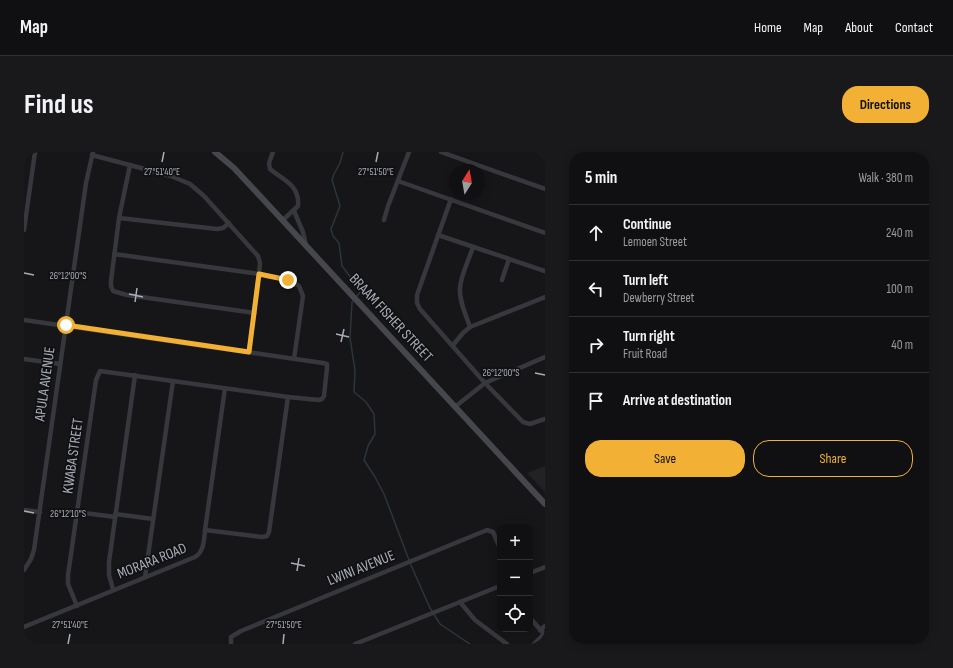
<!DOCTYPE html>
<html lang="en">
<head>
<meta charset="utf-8">
<style>
  body { margin:0; font-family:"Sofia Sans Condensed",sans-serif; background:#19191b; color:#f1f3f6 }
  .controls { position:absolute; right:12px; bottom:12px; display:grid; overflow:hidden; border-radius:8px; box-shadow:0 2px 10px #0003 }
  .controls button { width:36px; height:36px; display:grid; place-items:center; padding:0; border:0; border-bottom:1px solid #303032; background:#101012; color:#f1f3f6; font:20px sans-serif }
  .compass { position:absolute; left:425px; top:12px; width:36px; height:36px; border-radius:50%; background:#101012; box-shadow:0 2px 10px #0003; rotate:11deg }
  .stop { position:absolute; width:12px; height:12px; margin:-9px; border:3px solid #f2b134; border-radius:50%; background:#fff }
  .stop.end { background:#f2b134; border-color:#fff; box-shadow:0 1px 4px #0008 }
  .list { margin:0; padding:0; list-style:none }
  h2 { display:flex; justify-content:space-between; align-items:center; height:52px; margin:0; padding:0 16px; font-size:17px }
  h2 small { font-size:13px; font-weight:400; color:#9c9d9f }
  .list li { display:grid; grid-template-columns:26px 1fr auto; gap:12px; align-items:center; box-sizing:border-box; height:56px; padding:0 16px; border-top:1px solid #303032 }
  .list b { display:block; font-size:15px; white-space:nowrap }
  .list p { margin:0; font-size:13px; white-space:nowrap; color:#9c9d9f }
  .list em { font-size:13px; font-style:normal; color:#9c9d9f }
  .actions { display:flex; gap:8px; padding:12px 16px }
  .actions a { flex:1; padding:9px 0; border:1px solid #f2b134; border-radius:16px; text-align:center; font-size:14px; color:#f2b134 }
  .actions .main { background:#f2b134; color:#111 }
  .icon { flex:none; width:22px; height:22px; fill:none; stroke:currentColor; stroke-width:2; stroke-linecap:round; stroke-linejoin:round }
  .map { position:relative; flex:none; width:521px; height:492px; overflow:hidden; border-radius:16px }
  header { display:flex; align-items:center; gap:24px; box-sizing:border-box; height:56px; padding:0 20px; background:#101012; border-bottom:1px solid #303032 }
  header strong { font-size:19px }
  nav { display:flex; gap:22px; margin-inline-start:auto; font-size:14px }
  .intro { display:flex; align-items:center; justify-content:space-between; box-sizing:border-box; height:96px; padding:0 24px }
  h1 { margin:0; font-size:28px }
  .button { padding:10px 18px; border-radius:16px; background:#f2b134; color:#111; font-size:14px; font-weight:700 }
  main { display:flex; gap:24px; padding:0 24px }
  aside { flex:1; background:#101012; border-radius:16px; box-shadow:0 2px 10px #0003 }
  .map>svg:first-child { display:block }
  .built { fill:#222225 }
  .lines { fill:none; stroke-linecap:round; stroke-linejoin:round }
  .stream { stroke:#2c353c; stroke-width:1.5 }
  .street { stroke:#37383d; stroke-width:4.5 }
  .secondary { stroke:#45474d; stroke-width:6 }
  .route { stroke:#f2b134; stroke-width:5 }
  .ticks { fill:none; stroke:#a8adb8; stroke-width:1.5 }
  .labels { text-anchor:middle; dominant-baseline:central; stroke-width:3.5; stroke-linejoin:round; paint-order:stroke }
  .street-label { font-size:15px; fill:#a8adb8; stroke:#111113 }
  .ticks-label { font-size:10px; text-anchor:middle; fill:#a8adb8; stroke:#111113; stroke-width:3.5; stroke-linejoin:round; paint-order:stroke }
</style>
</head>
<body>
<header>
<strong>Map</strong>
<nav><a>Home</a><a>Map</a><a>About</a><a>Contact</a></nav>
</header>
<div class="intro"><h1>Find us</h1><a class="button">Directions</a></div>
<main>
<div class="map">
<svg width="521" height="492" viewBox="0 0 521 492">
  <rect width="100%" height="100%" fill="#161618"/>
  <path class="built" d="M521,314V340L503,321Z"/>
  <g class="lines">
    <g class="stream">
      <path d="M319,0L316,11L310,22L308,28L316,54L307,77L309,84L315,91L318,114L337,139L333,144"/>
      <path d="M329,149L328,150L326,186L331,218L330,240L342,250L350,262L351,282L344,294L340,308L351,325L360,342L385,408"/>
      <path d="M386,411L406,456L416,472L446,492"/>
    </g>
    <g class="street">
      <path d="M249,0L245,11L246,17C259,28 276,33 274,54L259,68"/>
      <path d="M417,0L521,37"/>
      <path d="M68,3L147,24L166,32L180,44L234,104L236,111L235,122L225,200"/>
      <path d="M106,13L95,66L87,129V134L89,139L103,143L231,161"/>
      <path d="M374,29L521,81"/>
      <path d="M427,47L393,143V151L396,157L461,231L499,270L506,272L521,267"/>
      <path d="M270,59L279,80L282,93"/>
      <path d="M95,66L193,77L199,76L205,71"/>
      <path d="M360,68L364,54L385,0"/>
      <path d="M0,78L11,0"/>
      <path d="M414,83L521,119"/>
      <path d="M90,102L235,122L264,128L275,134L279,144L270,207"/>
      <path d="M478,128L485,107"/>
      <path d="M0,168L299,211L303,212V216L300,244L298,247L295,248L264,245L76,219L72,228L44,423V432L53,454"/>
      <path d="M446,175C442,163 435,149 436,136C437,122 445,108 449,95"/>
      <path d="M429,193L439,181L446,175L521,145"/>
      <path d="M0,207L36,212"/>
      <path d="M432,254L461,231L521,205"/>
      <path d="M0,358L16,360"/>
      <path d="M53,360L91,365"/>
      <path d="M91,362L129,367"/>
      <path d="M181,378L238,385L243,384L245,380L264,245"/>
      <path d="M0,418L7,407L10,398L62,31L69,0"/>
      <path d="M506,421L521,415"/>
      <path d="M121,425L149,229"/>
      <path d="M89,437L85,423V410L111,223"/>
      <path d="M436,450L451,468L483,492"/>
      <path d="M506,466L521,483"/>
      <path d="M0,475L171,405C180,400 180,388 181,378L201,236"/>
      <path d="M516,478L521,474"/>
      <path d="M207,492V485L217,479L463,378L469,380L476,396"/>
      <path d="M331,492L476,434"/>
      <path d="M510,492L520,482"/>
    </g>
    <path class="secondary" d="M191,0L210,16L237,45L521,352"/>
  </g>
  <g class="lines">
    <path class="route" d="M42,173L225,200L235,122L264,128"/>
  </g>
  <path class="ticks" d="M138,10L140,0M352,10L354,0M0,121L10,123M105,142L119,145M111,150L113,136M312,182L325,185M317,190L320,177M511,221L521,223M0,359L10,361M267,411L281,414M273,419L275,406M44,492L46,482M259,492L260,482"/>
  <g class="labels">
    <g class="street-label">
      <text transform="translate(367 166) rotate(47)">BRAAM FISHER STREET</text>
      <text transform="translate(21 232) rotate(-82)">APULA AVENUE</text>
      <text transform="translate(49 304) rotate(-82)">KWABA STREET</text>
      <text transform="translate(128 409) rotate(-22)">MORARA ROAD</text>
      <text transform="translate(337 416) rotate(-22)">LWINI AVENUE</text>
    </g>
  </g>
  <g class="ticks-label">
    <text x="138" y="23">27°51'40"E</text>
    <text x="352" y="23">27°51'50"E</text>
    <text x="44" y="127">26°12'00"S</text>
    <text x="477" y="224">26°12'00"S</text>
    <text x="44" y="365">26°12'10"S</text>
    <text x="46" y="476">27°51'40"E</text>
    <text x="260" y="476">27°51'50"E</text>
  </g>
</svg>
<div class="controls">
<button>+</button>
<button>−</button>
<button><svg class="icon" aria-label="locate" viewBox="0 0 24 24"><circle cx="12" cy="12" r="6"/><path d="M12 2v4M12 18v4M2 12h4M18 12h4"/></svg></button>
</div>
<svg class="compass" viewBox="-18 -18 36 36"><path d="M0-13l5 13h-10z" fill="#e53935"/><path d="M0 13l5-13h-10z" fill="#9c9d9f"/></svg>
<div class="stop" style="left:42px;top:173px"></div>
<div class="stop end" style="left:264px;top:128px"></div>
</div>
<aside>
<h2>5 min<small>Walk · 380 m</small></h2>
<ul class="list">
<li><svg class="icon" aria-label="ahead" viewBox="0 0 24 24"><path d="M12 20V5M6 11l6-6 6 6"/></svg><div><b>Continue</b><p>Lemoen Street</p></div><em>240 m</em></li>
<li><svg class="icon" aria-label="left" viewBox="0 0 24 24"><path d="M17 20v-9H6M10 6l-5 5 5 5"/></svg><div><b>Turn left</b><p>Dewberry Street</p></div><em>100 m</em></li>
<li><svg class="icon" aria-label="right" viewBox="0 0 24 24"><path d="M7 20v-9h11M14 6l5 5-5 5"/></svg><div><b>Turn right</b><p>Fruit Road</p></div><em>40 m</em></li>
<li><svg class="icon" aria-label="arrive" viewBox="0 0 24 24"><path d="M6 21V4h12l-3 4 3 4H6"/></svg><div><b>Arrive at destination</b></div></li>
</ul>
<div class="actions"><a class="main">Save</a><a>Share</a></div>
</aside>
</main>
</body>
</html>
